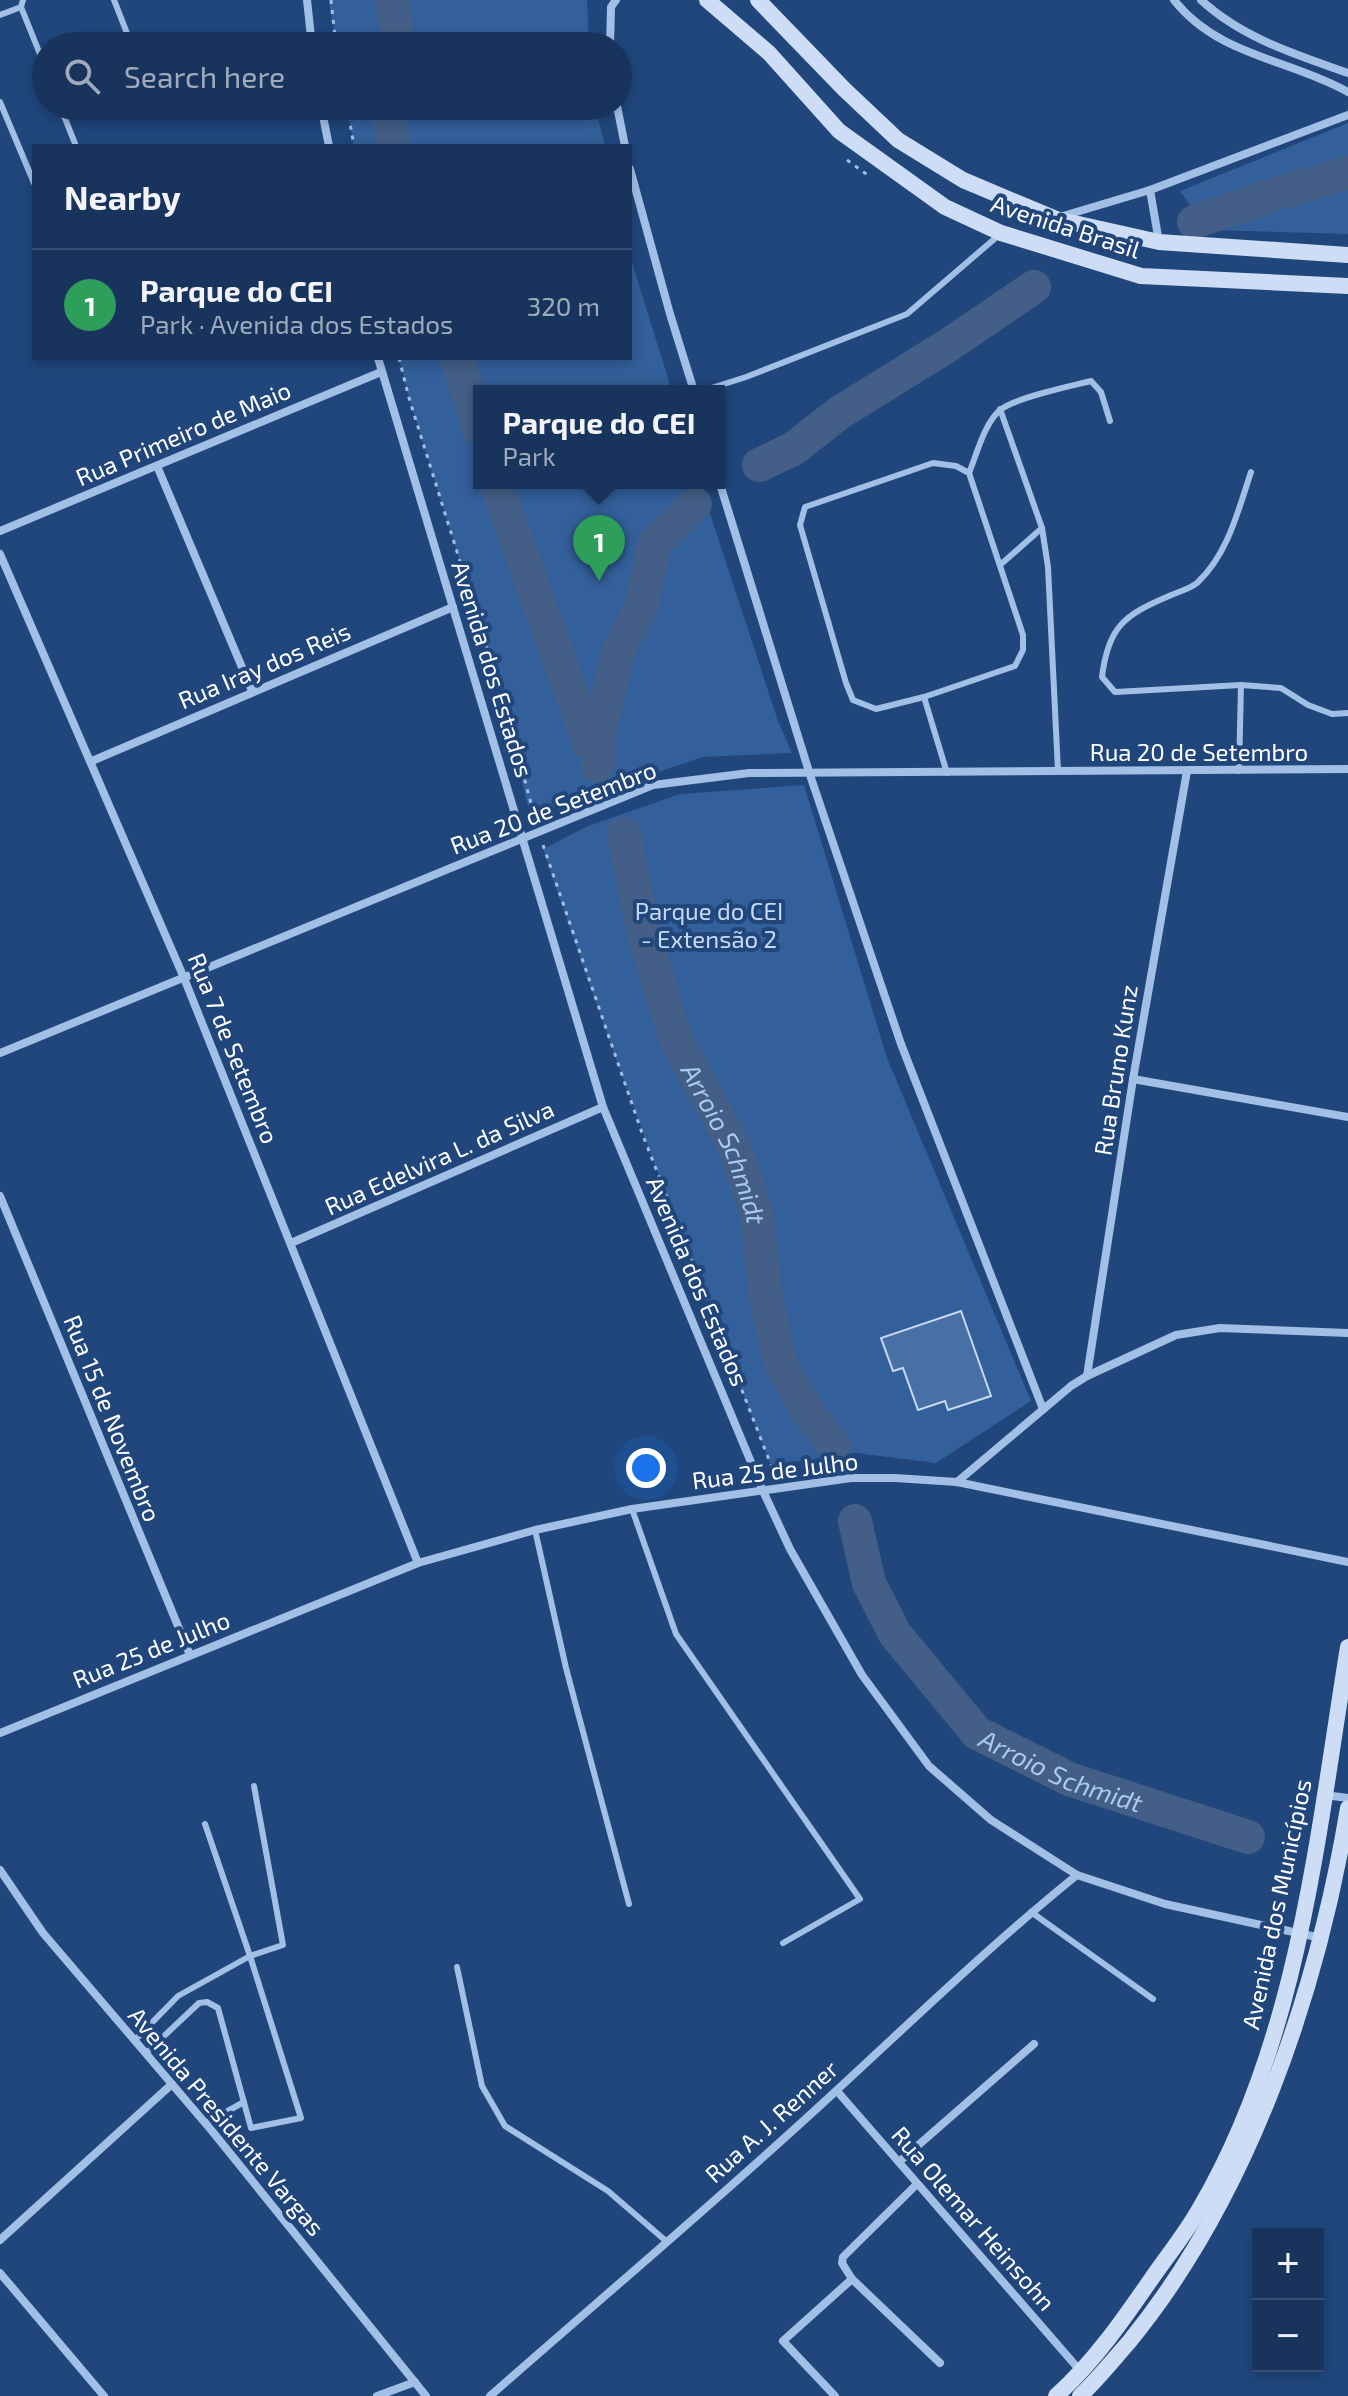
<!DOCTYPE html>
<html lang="en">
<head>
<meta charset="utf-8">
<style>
  body { margin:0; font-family:"Exo 2",sans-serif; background:#253f66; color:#f1f3f6 }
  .controls { position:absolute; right:24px; bottom:24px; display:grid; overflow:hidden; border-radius:0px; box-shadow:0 4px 12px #0003 }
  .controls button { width:72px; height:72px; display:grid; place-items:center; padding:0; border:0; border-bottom:2px solid #364f72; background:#18345d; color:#f1f3f6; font:40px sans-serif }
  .you { position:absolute; left:646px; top:1468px; width:28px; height:28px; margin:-20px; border:6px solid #fff; border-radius:50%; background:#1a73e8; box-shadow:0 0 0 12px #1a73e833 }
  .badge { display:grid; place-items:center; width:52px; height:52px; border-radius:50%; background:#f4ce63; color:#fff; font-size:26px; font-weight:700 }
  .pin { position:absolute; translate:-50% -66px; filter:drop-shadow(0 2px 4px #0008) }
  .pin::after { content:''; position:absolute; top:42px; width:28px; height:24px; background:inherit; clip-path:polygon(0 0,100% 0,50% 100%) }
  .popup { position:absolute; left:473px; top:385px; width:252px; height:104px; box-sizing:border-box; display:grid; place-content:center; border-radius:0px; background:#18345d; filter:drop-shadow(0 2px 6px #0005); font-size:26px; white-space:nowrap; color:#9faabc }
  .popup b { font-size:30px; color:#f1f3f6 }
  .popup::after { content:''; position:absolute; left:50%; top:100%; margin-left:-16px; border:16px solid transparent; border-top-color:#18345d }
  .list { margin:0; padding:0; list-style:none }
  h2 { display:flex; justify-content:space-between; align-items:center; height:104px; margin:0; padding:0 32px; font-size:34px }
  h2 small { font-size:26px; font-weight:400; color:#9faabc }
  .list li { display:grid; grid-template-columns:52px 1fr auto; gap:24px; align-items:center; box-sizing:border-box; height:112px; padding:0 32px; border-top:2px solid #364f72 }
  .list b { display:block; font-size:30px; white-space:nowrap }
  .list p { margin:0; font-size:26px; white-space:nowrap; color:#9faabc }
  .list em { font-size:26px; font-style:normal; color:#9faabc }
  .icon { flex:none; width:44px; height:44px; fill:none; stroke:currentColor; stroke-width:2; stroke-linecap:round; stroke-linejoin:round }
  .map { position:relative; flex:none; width:1348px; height:2396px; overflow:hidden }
  .search { position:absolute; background:#18345d; box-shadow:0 4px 12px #0003; left:32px; top:32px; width:600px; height:88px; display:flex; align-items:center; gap:20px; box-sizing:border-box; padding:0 28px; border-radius:44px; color:#9faabc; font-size:30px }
  .panel { position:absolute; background:#18345d; box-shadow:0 4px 12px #0003; left:32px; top:144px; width:600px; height:216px; border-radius:0px }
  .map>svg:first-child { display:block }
  .green { fill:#335f9a }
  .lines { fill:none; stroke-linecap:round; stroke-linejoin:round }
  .river { stroke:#435f87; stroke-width:34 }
  .building { fill:#4870a5; stroke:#c6daf5; stroke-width:2 }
  .path { stroke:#a2bfe6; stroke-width:3; stroke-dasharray:4 6; stroke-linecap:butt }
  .lane { stroke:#a2bfe6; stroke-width:6 }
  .street { stroke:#a2bfe6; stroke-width:8 }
  .secondary { stroke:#ccddf5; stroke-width:16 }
  .labels { text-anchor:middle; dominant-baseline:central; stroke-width:8; stroke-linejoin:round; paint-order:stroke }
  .street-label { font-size:24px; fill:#fff; stroke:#20467c }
  .park-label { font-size:24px; fill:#c6daf5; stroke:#20467c }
  .water-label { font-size:26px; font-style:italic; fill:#adc9ee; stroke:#20467c }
</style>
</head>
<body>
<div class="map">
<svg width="1348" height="2396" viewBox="0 0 1348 2396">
  <rect width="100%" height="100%" fill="#20467c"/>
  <g class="green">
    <path d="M329,0H587L589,46H336Z"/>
    <path d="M347,106H595L605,146H354Z"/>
    <path d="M1348,123V234L1208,230L1180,191Z"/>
    <path d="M630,256L672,391H479V483H700L778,721L792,753L703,757L530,815L502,696L409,398L399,358H630Z"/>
    <path d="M804,785L887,1058L1031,1401L936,1463L856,1453L771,1465C689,1261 613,1057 543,849L588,826L680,794Z"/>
  </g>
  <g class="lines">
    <g class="river">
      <path d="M392,0L399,46"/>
      <path d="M389,106L393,146"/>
      <path d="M1194,222L1288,190L1348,173"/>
      <path d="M457,358L479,429"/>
      <path d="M759,465L793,449L839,413L947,346L1034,287"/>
      <path d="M496,483L589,743"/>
      <path d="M598,766V737L619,649L641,608L655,543L695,504"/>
      <path id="s1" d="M624,834L643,931L676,1040L735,1148L757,1215L766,1299L781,1365L811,1417L834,1445"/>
      <path id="s2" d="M855,1521L869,1583L895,1634L977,1733L1069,1779L1248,1837"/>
    </g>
  </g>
  <path class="building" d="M961,1311L991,1396L948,1410L945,1401L918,1410L903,1368L893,1371L881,1338Z"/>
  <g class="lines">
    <g class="path">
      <path d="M331,0L336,46"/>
      <path d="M347,106L354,146"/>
      <path d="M847,160L869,176"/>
      <path d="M399,358L409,398L502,696L535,818"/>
      <path d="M543,845L642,1133L771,1465"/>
    </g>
    <g class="lane">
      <path d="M114,0L132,46"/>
      <path d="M21,7L46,69"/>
      <path d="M0,15L21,7L23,0"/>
      <path d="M0,102L34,183"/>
      <path d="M60,106L76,146"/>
      <path d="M702,391L746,377L907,314L999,235"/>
      <path d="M1000,409L1042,528L1048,567L1058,771"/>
      <path d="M933,463L956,466L969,473L1023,635V650L1015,666L924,697L876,709L853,700L846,683L800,525L805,507Z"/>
      <path d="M1251,472C1238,511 1228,554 1197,583C1190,589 1177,592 1169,596C1124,615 1108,627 1102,677L1115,692L1241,685L1281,688L1308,705L1332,714L1348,713"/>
      <path d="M969,473C977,454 984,424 1000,410C1014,398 1071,386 1091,381L1101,392L1110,421"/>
      <path d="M1000,565L1042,528"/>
      <path d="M924,697L947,773"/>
      <path d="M1239,771L1241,685"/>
      <path d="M632,1509L676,1634L860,1899L783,1943"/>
      <path d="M535,1530L566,1668L629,1904"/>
      <path d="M205,1824L250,1956L283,1945L254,1786"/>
      <path d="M1031,1912L1153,1999"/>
      <path d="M457,1967L482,2086L505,2126L608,2191L666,2241"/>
      <path d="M135,2040L178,1996L250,1956L301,2118L251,2128L218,2008L207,2002L199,2003L146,2053"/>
      <path d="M206,2123L244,2102"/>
    </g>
    <g class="street">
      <path d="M307,0L312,46"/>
      <path d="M1174,0C1218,56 1289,59 1348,92"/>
      <path d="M1201,0C1242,38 1297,55 1348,73"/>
      <path d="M610,46L611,7L616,0"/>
      <path d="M321,106L329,146"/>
      <path d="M617,106L625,146"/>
      <path d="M630,169L670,314L694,391"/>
      <path d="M1150,190L1159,242"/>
      <path d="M1063,216L1150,190L1348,115"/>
      <path d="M378,358L603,1107L763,1491L790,1549L862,1675L929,1766L991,1820L1077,1875L1165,1904L1321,1938"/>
      <path d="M157,466L252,691"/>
      <path d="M719,481L810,775L901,1044L1043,1409"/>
      <path d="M0,531L381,372"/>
      <path d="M0,554L184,978L418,1563"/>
      <path d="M92,761L453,607"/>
      <path d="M0,1053L653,785L749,773L1348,769"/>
      <path d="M1133,1079L1348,1117"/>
      <path d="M0,1196L190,1655"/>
      <path d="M291,1243L603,1107"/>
      <path d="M1087,1376L1133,1079L1187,771"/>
      <path d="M957,1482L1071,1386L1087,1376L1176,1335L1220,1328L1348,1333"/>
      <path d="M0,1733L418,1563L535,1530L632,1509L851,1478H895L957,1482L1348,1562"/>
      <path d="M1325,1795L1348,1798"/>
      <path d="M0,1870L43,1933L212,2131L426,2396"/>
      <path d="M837,2091L1083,2374"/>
      <path d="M899,2162L1034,2044"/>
      <path d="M0,2240L172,2084"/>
      <path d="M0,2273L104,2396"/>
      <path d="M852,2279L940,2363"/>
      <path d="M377,2396L415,2382"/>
      <path d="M490,2396C606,2294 724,2195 837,2090C916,2017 993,1943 1077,1875"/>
      <path d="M835,2396L783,2341L852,2279L842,2263L843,2257L917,2184"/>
    </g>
    <g class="secondary">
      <path d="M707,0L769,53L839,131L945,207L1001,233L1141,276L1348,286"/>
      <path d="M758,0L844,89L898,140L963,180L1056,219L1159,242L1348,255"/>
      <path d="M1056,2396C1094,2362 1123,2320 1152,2278C1168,2255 1186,2233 1200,2208C1299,2039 1317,1837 1348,1647"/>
      <path d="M1080,2396C1098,2379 1113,2360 1129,2342C1249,2195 1317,1994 1348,1808"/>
    </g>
  </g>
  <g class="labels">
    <g class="street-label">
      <text transform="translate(1066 226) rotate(18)">Avenida Brasil</text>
      <text transform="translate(183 433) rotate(-23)">Rua Primeiro de Maio</text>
      <text transform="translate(264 665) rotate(-23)">Rua Iray dos Reis</text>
      <text transform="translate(493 669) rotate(73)">Avenida dos Estados</text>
      <text x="1199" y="751">Rua 20 de Setembro</text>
      <text transform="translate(553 807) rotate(-21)">Rua 20 de Setembro</text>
      <text transform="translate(234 1048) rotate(68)">Rua 7 de Setembro</text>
      <text transform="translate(1115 1070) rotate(-81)">Rua Bruno Kunz</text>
      <text transform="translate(439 1157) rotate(-24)">Rua Edelvira L. da Silva</text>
      <text transform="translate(698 1281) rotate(67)">Avenida dos Estados</text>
      <text transform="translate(113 1418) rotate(68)">Rua 15 de Novembro</text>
      <text transform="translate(775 1470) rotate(-7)">Rua 25 de Julho</text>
      <text transform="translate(151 1649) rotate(-22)">Rua 25 de Julho</text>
      <text transform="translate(1276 1904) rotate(-78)">Avenida dos Municípios</text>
      <text transform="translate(227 2121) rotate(50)">Avenida Presidente Vargas</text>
      <text transform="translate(771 2121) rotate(-42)">Rua A. J. Renner</text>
      <text transform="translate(974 2218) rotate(49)">Rua Olemar Heinsohn</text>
    </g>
    <g class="park-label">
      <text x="709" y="910">Parque do CEI<tspan x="709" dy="28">- Extensão 2</tspan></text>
    </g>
    <g class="water-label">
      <text stroke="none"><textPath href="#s1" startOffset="328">Arroio Schmidt</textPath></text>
      <text stroke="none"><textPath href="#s2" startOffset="342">Arroio Schmidt</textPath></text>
    </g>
  </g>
</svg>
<div class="controls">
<button>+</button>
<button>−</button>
</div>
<div class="you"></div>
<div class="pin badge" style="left:599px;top:581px;background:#2e9e5b">1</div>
<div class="popup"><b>Parque do CEI</b>Park</div>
<div class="search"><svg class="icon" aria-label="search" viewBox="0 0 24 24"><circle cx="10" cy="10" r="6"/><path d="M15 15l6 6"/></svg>Search here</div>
<section class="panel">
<h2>Nearby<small></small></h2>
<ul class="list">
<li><span class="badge" style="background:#2e9e5b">1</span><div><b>Parque do CEI</b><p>Park · Avenida dos Estados</p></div><em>320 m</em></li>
</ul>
</section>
</div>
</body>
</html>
